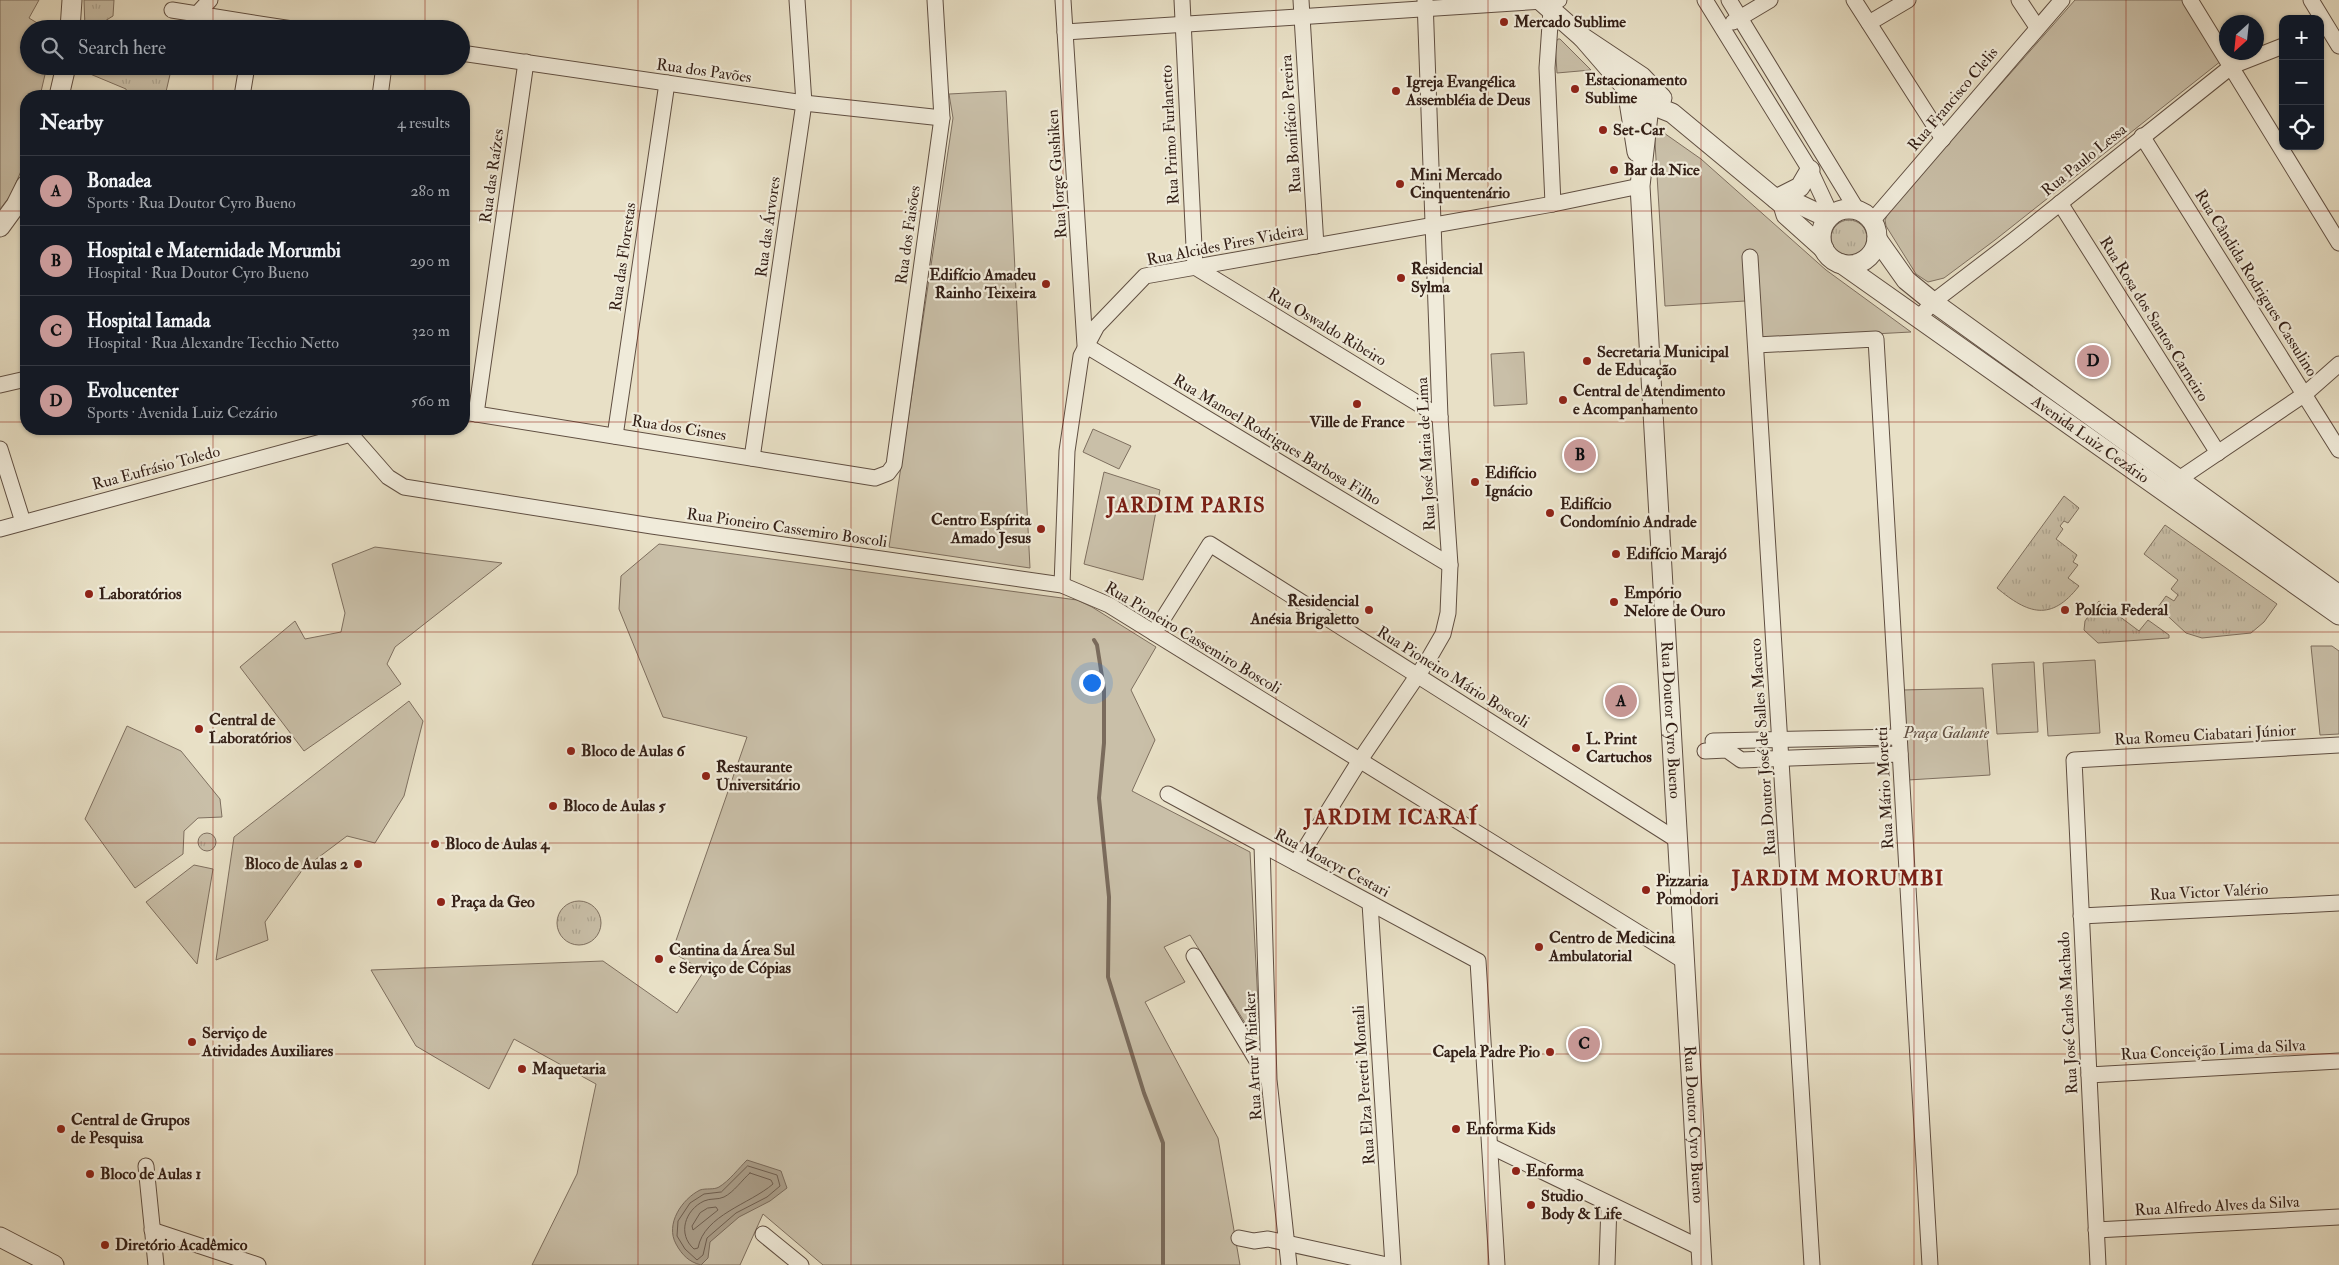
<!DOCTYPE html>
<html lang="en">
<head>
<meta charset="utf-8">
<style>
  body { margin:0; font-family:"IM FELL Double Pica",serif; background:#20242c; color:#f1f3f6 }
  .controls { position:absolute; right:15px; top:15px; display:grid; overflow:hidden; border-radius:10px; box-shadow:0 1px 4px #0004 }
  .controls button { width:45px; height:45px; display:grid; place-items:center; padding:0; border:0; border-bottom:1px solid #363941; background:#171b24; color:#f1f3f6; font:25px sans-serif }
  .compass { position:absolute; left:2219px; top:15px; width:45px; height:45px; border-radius:50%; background:#171b24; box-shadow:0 1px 4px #0004; rotate:207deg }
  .you { position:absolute; left:1091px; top:682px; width:18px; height:18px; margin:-12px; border:4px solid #fff; border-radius:50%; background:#1a73e8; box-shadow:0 0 0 8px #1a73e833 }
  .badge { display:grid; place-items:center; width:32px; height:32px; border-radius:50%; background:#c59692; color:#111; font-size:16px; font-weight:700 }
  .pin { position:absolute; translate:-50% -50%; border:2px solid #fff; box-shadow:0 1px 5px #0006 }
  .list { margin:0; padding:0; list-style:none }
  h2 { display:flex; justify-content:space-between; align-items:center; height:65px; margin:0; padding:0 20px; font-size:21px }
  h2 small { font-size:16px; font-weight:400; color:#9ea1a6 }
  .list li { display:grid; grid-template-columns:32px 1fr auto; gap:15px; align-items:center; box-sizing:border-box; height:70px; padding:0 20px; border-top:1px solid #363941 }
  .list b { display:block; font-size:19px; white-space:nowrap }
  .list p { margin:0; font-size:16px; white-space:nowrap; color:#9ea1a6 }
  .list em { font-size:16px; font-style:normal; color:#9ea1a6 }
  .icon { flex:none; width:28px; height:28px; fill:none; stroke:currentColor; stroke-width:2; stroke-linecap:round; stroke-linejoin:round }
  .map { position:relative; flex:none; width:2339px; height:1265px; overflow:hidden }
  .search { position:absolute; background:#171b24; box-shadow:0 1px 4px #0004; left:20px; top:20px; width:450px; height:55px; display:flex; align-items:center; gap:12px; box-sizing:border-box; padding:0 18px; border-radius:28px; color:#9ea1a6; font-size:19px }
  .panel { position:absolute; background:#171b24; box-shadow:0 1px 4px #0004; left:20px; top:90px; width:450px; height:345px; border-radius:20px }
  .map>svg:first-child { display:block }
  .grass { fill:url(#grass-tufts); stroke:#7e6f5f }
  .park { fill:#c9bfa8; stroke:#7e6f5f }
  .water { fill:#aa9e8a; stroke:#7a6b5c }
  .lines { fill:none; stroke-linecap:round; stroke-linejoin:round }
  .shore { stroke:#6e5e50; stroke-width:1 }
  .stream { stroke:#7a6b5c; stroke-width:4 }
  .minor-casing { stroke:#604f42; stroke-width:17 }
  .tertiary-casing { stroke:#604f42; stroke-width:21 }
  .minor { stroke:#f0ebda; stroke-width:15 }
  .tertiary { stroke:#f0ebda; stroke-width:19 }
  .grid { fill:none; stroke:#8f2418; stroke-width:1; stroke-opacity:0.55 }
  .poi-dot { fill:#8f2418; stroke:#f0ebda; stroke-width:2 }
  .labels { text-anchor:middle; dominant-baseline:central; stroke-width:4.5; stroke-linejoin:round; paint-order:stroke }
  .poi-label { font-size:16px; font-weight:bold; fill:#331f16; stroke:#f0ebda; text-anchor:start }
  .street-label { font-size:16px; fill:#331f16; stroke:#f0ebda }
  .park-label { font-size:16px; font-style:italic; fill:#604f42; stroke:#f0ebda }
  .district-label { font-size:21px; font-weight:bold; letter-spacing:1px; fill:#7a1f14; stroke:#f0ebda }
</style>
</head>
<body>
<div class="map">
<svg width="2339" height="1265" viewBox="0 0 2339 1265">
  <defs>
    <pattern id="grass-tufts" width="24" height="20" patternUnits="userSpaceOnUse" patternTransform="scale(1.25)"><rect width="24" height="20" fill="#c9bfa8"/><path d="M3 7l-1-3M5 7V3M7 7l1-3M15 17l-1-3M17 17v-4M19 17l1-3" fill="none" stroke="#ada490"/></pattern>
  </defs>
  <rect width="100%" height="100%" fill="#e8e0c6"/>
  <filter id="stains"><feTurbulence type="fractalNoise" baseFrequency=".004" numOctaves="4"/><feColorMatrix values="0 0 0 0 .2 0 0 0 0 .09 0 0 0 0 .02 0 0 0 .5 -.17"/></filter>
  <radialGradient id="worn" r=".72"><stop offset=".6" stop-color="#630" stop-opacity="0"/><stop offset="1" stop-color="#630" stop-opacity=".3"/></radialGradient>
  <g class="grass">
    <path d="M84,0H114L113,16L92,29H85Z"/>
    <path d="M85,66H172L165,96H128L126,89L83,71Z"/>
    <circle cx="1849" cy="238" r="18"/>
    <path d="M2064,496L2079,508L2068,523L2064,521L2060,526L2063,529L2056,539L2077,555L2073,562L2078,565L2068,578L2079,586C2051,622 2028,614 1997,588Z"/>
    <path d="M2165,525L2277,604L2264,622L2251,633L2202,638L2186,633L2158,607L2166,596L2174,601L2178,595L2171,589L2178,580L2144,554Z"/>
    <path d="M2099,601L2139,631L2148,620L2169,635V638L2098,643L2084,630L2085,621Z"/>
    <circle cx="207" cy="842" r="9"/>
    <circle cx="579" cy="923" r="22"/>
  </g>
  <g class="park">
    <path d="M0,0H39L29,18L47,29H29V66H47L40,96H26V159L11,195L0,209Z"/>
    <path d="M2075,0H2184L2221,61L1995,240L1944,278L1928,282L1916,274L1886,226L1885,220L1889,211Z"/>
    <path d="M1558,39H1560L1591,70L1557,73L1555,43Z"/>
    <path d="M1006,91L1030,568L889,547L953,118L949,94Z"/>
    <path d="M1654,126L1701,159L1826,270L1911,332L1760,340L1745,301L1665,306Z"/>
    <path d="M1524,352L1527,404L1494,406L1491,354Z"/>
    <path d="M1093,429L1131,446L1119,469L1083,452Z"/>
    <path d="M1104,472L1160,490L1143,580L1084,564Z"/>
    <path d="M659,544L1077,600L1092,607L1156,647L1131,690L1155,740L1132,791L1250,852L1259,1022L1247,1026L1190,935L1164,947L1185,982L1145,1002L1218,1138L1240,1265H823L763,1214L740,1265H532L577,1174L596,1084L514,1039L489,1089L416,1046L371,970L603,961L677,1013L704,971L672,952L747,737L663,717L619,609L621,576Z"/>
    <path d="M375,547L502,563L395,647L387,664L401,684L304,751L240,667L295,621L305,639L341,632L345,613L332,564Z"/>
    <path d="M2311,646H2332L2339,651V734L2320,735Z"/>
    <path d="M2095,660L2100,733L2048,736L2043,663Z"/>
    <path d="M2034,662L2038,732L1997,734L1992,664Z"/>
    <path d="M1983,688L1990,775L1908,780L1902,690Z"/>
    <path d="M409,701L423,721L404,796L375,843L347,836L303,869L265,922L268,940L216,960L234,837Z"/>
    <path d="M127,726L181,751L220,799L222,817L198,818L184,831L183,854L135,888L85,819Z"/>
    <path d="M194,865L213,869L197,964L146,902Z"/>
  </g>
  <path class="water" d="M747,1160L781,1171L787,1188L770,1201L739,1217L710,1242L708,1258L701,1265C689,1262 682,1255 676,1244C665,1224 682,1199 700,1190C706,1188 714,1190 719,1187C729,1181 739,1168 747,1160Z"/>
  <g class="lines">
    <g class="shore">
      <path d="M748,1166L777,1175L780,1186L767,1197L736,1213L707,1238L703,1255L697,1260L685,1249L677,1236L678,1221L690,1203L704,1194L721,1192Z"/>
      <path d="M750,1173L771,1180L773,1184C750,1204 704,1215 698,1248L694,1249C677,1234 685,1210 704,1201C710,1198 718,1200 724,1197C734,1192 742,1180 750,1173Z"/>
      <path d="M708,1208L716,1207L718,1210L693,1230L692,1226L700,1213Z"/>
    </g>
    <path class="stream" d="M1094,640L1097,645L1104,689V743L1099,798L1109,897L1108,977L1144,1093L1163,1143V1265"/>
    <defs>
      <g id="minor">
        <path d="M1063,0L1085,345L1450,565"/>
        <path d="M1182,0L1195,267L1440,417"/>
        <path d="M1301,0L1316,246"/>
        <path d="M1705,0L1810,170L1831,215"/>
        <path d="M1729,0L1857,210"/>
        <path d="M1854,0L1943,139"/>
        <path d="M2019,0L2037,27"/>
        <path d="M2190,0L2339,243"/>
        <path d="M2311,0L2339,46"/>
        <path d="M172,10L292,29"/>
        <path d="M1551,10L1547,68L1553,204"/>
        <path d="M197,14L210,0"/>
        <path d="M1733,22L1770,0"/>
        <path d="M1869,23L1908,0"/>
        <path d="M1065,32L1559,0"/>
        <path d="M461,53L804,103L942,118"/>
        <path d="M242,96L247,66"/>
        <path d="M380,96L384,66"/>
        <path d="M2142,136L2339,450"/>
        <path d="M2060,203L2218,453"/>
        <path d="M1872,221L2062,0"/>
        <path d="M1750,257L1812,1265"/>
        <path d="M1919,318L1933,302L2014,240L2232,66L2283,46"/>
        <path d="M1756,345L1876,339L1930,1265"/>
        <path d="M0,385L26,379"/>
        <path d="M464,412L875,478L888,473L894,465L942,118L935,0"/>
        <path d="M476,414L526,62"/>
        <path d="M346,429L388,477L404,487L652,526L1062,585L1109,605L1684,961"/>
        <path d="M615,436L667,83"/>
        <path d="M0,449L23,522"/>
        <path d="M752,458L804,103L797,0"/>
        <path d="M2173,487L2179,479L2305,394L2339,364"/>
        <path d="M0,529L351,434"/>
        <path d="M1062,585L1067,451L1081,356L1097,326L1145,276L1553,204L1640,186"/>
        <path d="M1154,633L1210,544L1677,840"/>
        <path d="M1713,741L1899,737"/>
        <path d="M1705,751L1727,750L1741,760L1900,754"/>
        <path d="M1168,794L1478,961L1497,1265"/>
        <path d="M1262,845L1269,1080L1289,1265"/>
        <path d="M1296,863L1360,760L1428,660L1443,634L1448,613L1450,565L1440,417L1425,0"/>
        <path d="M1370,903L1393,1265"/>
        <path d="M2081,916L2339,903"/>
        <path d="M1194,956L1268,1079"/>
        <path d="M2089,1075L2339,1061"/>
        <path d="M1490,1146L1701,1248"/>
        <path d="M146,1166L156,1265"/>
        <path d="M152,1230L258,1265"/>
        <path d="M2096,1230L2339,1217"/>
        <path d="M763,1234L801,1265"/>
        <path d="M1239,1238L1254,1241L1268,1239L1387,1265"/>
        <path d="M1607,1265L1609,1204"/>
        <path d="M2098,1265L2074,760L2339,745"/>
      </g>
      <g id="tertiary">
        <path d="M1540,0L1582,37L1642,77L1662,98"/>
        <path d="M70,29L72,0"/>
        <path d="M1582,37L1627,89L1639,100L1672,113L1783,205L1786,215L1824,249"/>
        <path id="s1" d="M1654,87L1648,115L1640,186L1702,1265"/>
        <path d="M1627,89L1637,152"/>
        <path d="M59,96L66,66"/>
        <path d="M1776,199L1800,187L1810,170"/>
        <path d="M1783,205L1794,202L1828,218"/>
        <circle cx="1849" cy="237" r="28"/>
        <path d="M0,227L16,205L26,185"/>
        <path d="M1877,239L1906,280L1933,302L2339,595"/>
        <path id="s2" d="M1842,264L2339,615"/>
        <path d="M0,1237L54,1265"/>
      </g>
    </defs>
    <use href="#minor" class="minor-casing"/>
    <use href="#tertiary" class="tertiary-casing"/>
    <use href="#minor" class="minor"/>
    <use href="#tertiary" class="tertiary"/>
  </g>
  <path class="grid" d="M213,0V29M425,0V29M638,0V1265M851,0V1265M1063,0V1265M1276,0V1265M1488,0V1265M1701,0V1265M1914,0V1265M2126,0V1265M213,66V96M425,66V96M0,211H26M464,211H2339M0,422H26M464,422H2339M213,429V1265M425,429V1265M0,632H2339M0,843H2339M0,1054H2339"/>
  <g class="poi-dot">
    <circle cx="1504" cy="22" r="5"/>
    <circle cx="1575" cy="89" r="5"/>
    <circle cx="1396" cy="91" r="5"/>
    <circle cx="1603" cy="130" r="5"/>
    <circle cx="1614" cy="170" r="5"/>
    <circle cx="1400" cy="184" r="5"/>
    <circle cx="1401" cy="278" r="5"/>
    <circle cx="1046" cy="284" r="5"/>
    <circle cx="1587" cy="361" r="5"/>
    <circle cx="1563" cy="400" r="5"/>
    <circle cx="1357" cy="404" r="5"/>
    <circle cx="1475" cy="482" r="5"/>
    <circle cx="1550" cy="513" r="5"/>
    <circle cx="1041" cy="529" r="5"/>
    <circle cx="1616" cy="554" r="5"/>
    <circle cx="89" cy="594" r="5"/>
    <circle cx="1614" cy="602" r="5"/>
    <circle cx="1369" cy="610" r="5"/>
    <circle cx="2065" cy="610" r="5"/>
    <circle cx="199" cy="729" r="5"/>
    <circle cx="1576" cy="748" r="5"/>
    <circle cx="571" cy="751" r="5"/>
    <circle cx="706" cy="776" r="5"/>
    <circle cx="553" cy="806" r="5"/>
    <circle cx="435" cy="844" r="5"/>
    <circle cx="358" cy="864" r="5"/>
    <circle cx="1646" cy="890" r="5"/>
    <circle cx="441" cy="902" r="5"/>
    <circle cx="1539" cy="947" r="5"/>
    <circle cx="659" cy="959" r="5"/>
    <circle cx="192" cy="1042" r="5"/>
    <circle cx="1550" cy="1052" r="5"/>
    <circle cx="522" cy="1069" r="5"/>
    <circle cx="61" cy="1129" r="5"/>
    <circle cx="1456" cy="1129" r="5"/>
    <circle cx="1516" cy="1171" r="5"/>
    <circle cx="90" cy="1174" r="5"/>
    <circle cx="1531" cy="1205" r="5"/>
    <circle cx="105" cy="1245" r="5"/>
  </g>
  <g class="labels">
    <g class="poi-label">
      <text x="1514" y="22">Mercado Sublime</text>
      <text x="1585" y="80">Estacionamento<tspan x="1585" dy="18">Sublime</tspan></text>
      <text x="1406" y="82">Igreja Evangélica<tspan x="1406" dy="18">Assembléia de Deus</tspan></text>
      <text x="1613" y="130">Set-Car</text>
      <text x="1624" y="170">Bar da Nice</text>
      <text x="1410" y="175">Mini Mercado<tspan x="1410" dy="18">Cinquentenário</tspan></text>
      <text x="1411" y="269">Residencial<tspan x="1411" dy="18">Sylma</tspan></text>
      <text x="1036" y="275" text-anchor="end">Edifício Amadeu<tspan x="1036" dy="18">Rainho Teixeira</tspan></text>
      <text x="1597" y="352">Secretaria Municipal<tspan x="1597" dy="18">de Educação</tspan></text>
      <text x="1573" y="391">Central de Atendimento<tspan x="1573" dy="18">e Acompanhamento</tspan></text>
      <text x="1357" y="422" text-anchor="middle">Ville de France</text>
      <text x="1485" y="473">Edifício<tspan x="1485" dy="18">Ignácio</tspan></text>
      <text x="1560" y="504">Edifício<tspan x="1560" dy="18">Condomínio Andrade</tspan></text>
      <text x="1031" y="520" text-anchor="end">Centro Espírita<tspan x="1031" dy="18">Amado Jesus</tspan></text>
      <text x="1626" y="554">Edifício Marajó</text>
      <text x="1624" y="593">Empório<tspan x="1624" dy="18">Nelore de Ouro</tspan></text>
      <text x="99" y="594">Laboratórios</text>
      <text x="1359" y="601" text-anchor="end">Residencial<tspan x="1359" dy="18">Anésia Brigaletto</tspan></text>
      <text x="2075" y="610">Polícia Federal</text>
      <text x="209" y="720">Central de<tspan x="209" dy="18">Laboratórios</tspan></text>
      <text x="1586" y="739">L. Print<tspan x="1586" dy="18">Cartuchos</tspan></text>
      <text x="581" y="751">Bloco de Aulas 6</text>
      <text x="716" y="767">Restaurante<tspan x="716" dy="18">Universitário</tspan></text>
      <text x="563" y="806">Bloco de Aulas 5</text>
      <text x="445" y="844">Bloco de Aulas 4</text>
      <text x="348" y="864" text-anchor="end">Bloco de Aulas 2</text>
      <text x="1656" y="881">Pizzaria<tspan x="1656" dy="18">Pomodori</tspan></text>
      <text x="451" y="902">Praça da Geo</text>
      <text x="1549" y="938">Centro de Medicina<tspan x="1549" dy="18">Ambulatorial</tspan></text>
      <text x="669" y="950">Cantina da Área Sul<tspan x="669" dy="18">e Serviço de Cópias</tspan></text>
      <text x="202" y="1033">Serviço de<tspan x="202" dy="18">Atividades Auxiliares</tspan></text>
      <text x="1540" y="1052" text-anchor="end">Capela Padre Pio</text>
      <text x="532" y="1069">Maquetaria</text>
      <text x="71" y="1120">Central de Grupos<tspan x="71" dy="18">de Pesquisa</tspan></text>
      <text x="1466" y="1129">Enforma Kids</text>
      <text x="1526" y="1171">Enforma</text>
      <text x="100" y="1174">Bloco de Aulas 1</text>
      <text x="1541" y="1196">Studio<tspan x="1541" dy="18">Body &amp; Life</tspan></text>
      <text x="115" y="1245">Diretório Acadêmico</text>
    </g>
    <g class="street-label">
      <text transform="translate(704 71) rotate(8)">Rua dos Pavões</text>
      <text transform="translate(1953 99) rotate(-50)">Rua Francisco Clelis</text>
      <text transform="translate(1291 124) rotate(-94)">Rua Bonifácio Pereira</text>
      <text transform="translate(1170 135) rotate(-93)">Rua Primo Furlanetto</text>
      <text transform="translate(2084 160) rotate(-39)">Rua Paulo Lessa</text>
      <text transform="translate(1057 174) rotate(-94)">Rua Jorge Gushiken</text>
      <text transform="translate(492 176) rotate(-82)">Rua das Raízes</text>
      <text transform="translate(768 227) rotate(-82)">Rua das Árvores</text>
      <text transform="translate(908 235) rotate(-82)">Rua dos Faisões</text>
      <text transform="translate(1225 245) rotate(-11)">Rua Alcides Pires Videira</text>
      <text transform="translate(623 257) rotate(-82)">Rua das Florestas</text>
      <text transform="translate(2256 283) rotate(58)">Rua Cândida Rodrigues Cassulino</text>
      <text transform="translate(2154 319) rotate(58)">Rua Rosa dos Santos Carneiro</text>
      <text transform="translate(1327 327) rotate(31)">Rua Oswaldo Ribeiro</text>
      <text transform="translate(679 428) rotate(9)">Rua dos Cisnes</text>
      <text transform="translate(1277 440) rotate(31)">Rua Manoel Rodrigues Barbosa Filho</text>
      <text stroke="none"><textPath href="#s2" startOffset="304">Avenida Luiz Cezário</textPath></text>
      <text transform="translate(1426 454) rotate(-93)">Rua José Maria de Lima</text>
      <text transform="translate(156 468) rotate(-15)">Rua Eufrásio Toledo</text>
      <text transform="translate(787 528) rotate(8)">Rua Pioneiro Cassemiro Boscoli</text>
      <text transform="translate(1193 638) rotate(31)">Rua Pioneiro Cassemiro Boscoli</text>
      <text transform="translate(1453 677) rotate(32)">Rua Pioneiro Mário Boscoli</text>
      <text stroke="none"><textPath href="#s1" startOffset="635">Rua Doutor Cyro Bueno</textPath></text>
      <text transform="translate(2205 735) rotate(-3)">Rua Romeu Ciabatari Júnior</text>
      <text transform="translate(1763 747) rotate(-94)">Rua Doutor José de Salles Macuco</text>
      <text transform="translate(1885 788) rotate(-93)">Rua Mário Moretti</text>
      <text transform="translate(1332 863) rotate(28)">Rua Moacyr Cestari</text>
      <text transform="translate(2209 892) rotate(-3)">Rua Victor Valério</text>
      <text transform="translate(2068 1013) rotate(-93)">Rua José Carlos Machado</text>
      <text transform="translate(2213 1050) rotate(-3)">Rua Conceição Lima da Silva</text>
      <text transform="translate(1253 1056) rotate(-93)">Rua Artur Whitaker</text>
      <text transform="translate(1364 1085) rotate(-94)">Rua Elza Peretti Montali</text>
      <text stroke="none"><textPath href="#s1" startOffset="1040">Rua Doutor Cyro Bueno</textPath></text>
      <text transform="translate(2217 1206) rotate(-3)">Rua Alfredo Alves da Silva</text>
    </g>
    <g class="park-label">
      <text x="1946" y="733">Praça Galante</text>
    </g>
    <g class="district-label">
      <text x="1186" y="505">JARDIM PARIS</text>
      <text x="1391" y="817">JARDIM ICARAÍ</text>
      <text x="1838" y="878">JARDIM MORUMBI</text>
    </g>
  </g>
  <rect width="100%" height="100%" filter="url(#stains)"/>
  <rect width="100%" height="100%" fill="url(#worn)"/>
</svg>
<div class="controls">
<button>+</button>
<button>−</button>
<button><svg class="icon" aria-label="locate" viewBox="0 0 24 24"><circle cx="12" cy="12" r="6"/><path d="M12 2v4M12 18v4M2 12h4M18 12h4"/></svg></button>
</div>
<svg class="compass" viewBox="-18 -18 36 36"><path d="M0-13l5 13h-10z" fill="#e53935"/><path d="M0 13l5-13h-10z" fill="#9ea1a6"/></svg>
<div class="you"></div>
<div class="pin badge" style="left:1621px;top:701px">A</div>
<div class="pin badge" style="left:1580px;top:455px">B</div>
<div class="pin badge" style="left:1584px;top:1044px">C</div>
<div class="pin badge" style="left:2093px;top:361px">D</div>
<div class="search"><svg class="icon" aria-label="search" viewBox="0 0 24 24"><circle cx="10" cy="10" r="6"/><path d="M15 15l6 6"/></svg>Search here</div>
<section class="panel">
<h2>Nearby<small>4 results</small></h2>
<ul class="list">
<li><span class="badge">A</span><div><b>Bonadea</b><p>Sports · Rua Doutor Cyro Bueno</p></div><em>280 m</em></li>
<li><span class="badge">B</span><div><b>Hospital e Maternidade Morumbi</b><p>Hospital · Rua Doutor Cyro Bueno</p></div><em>290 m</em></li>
<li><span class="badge">C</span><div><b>Hospital Iamada</b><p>Hospital · Rua Alexandre Tecchio Netto</p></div><em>320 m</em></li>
<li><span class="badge">D</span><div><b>Evolucenter</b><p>Sports · Avenida Luiz Cezário</p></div><em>560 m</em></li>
</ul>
</section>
</div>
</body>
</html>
